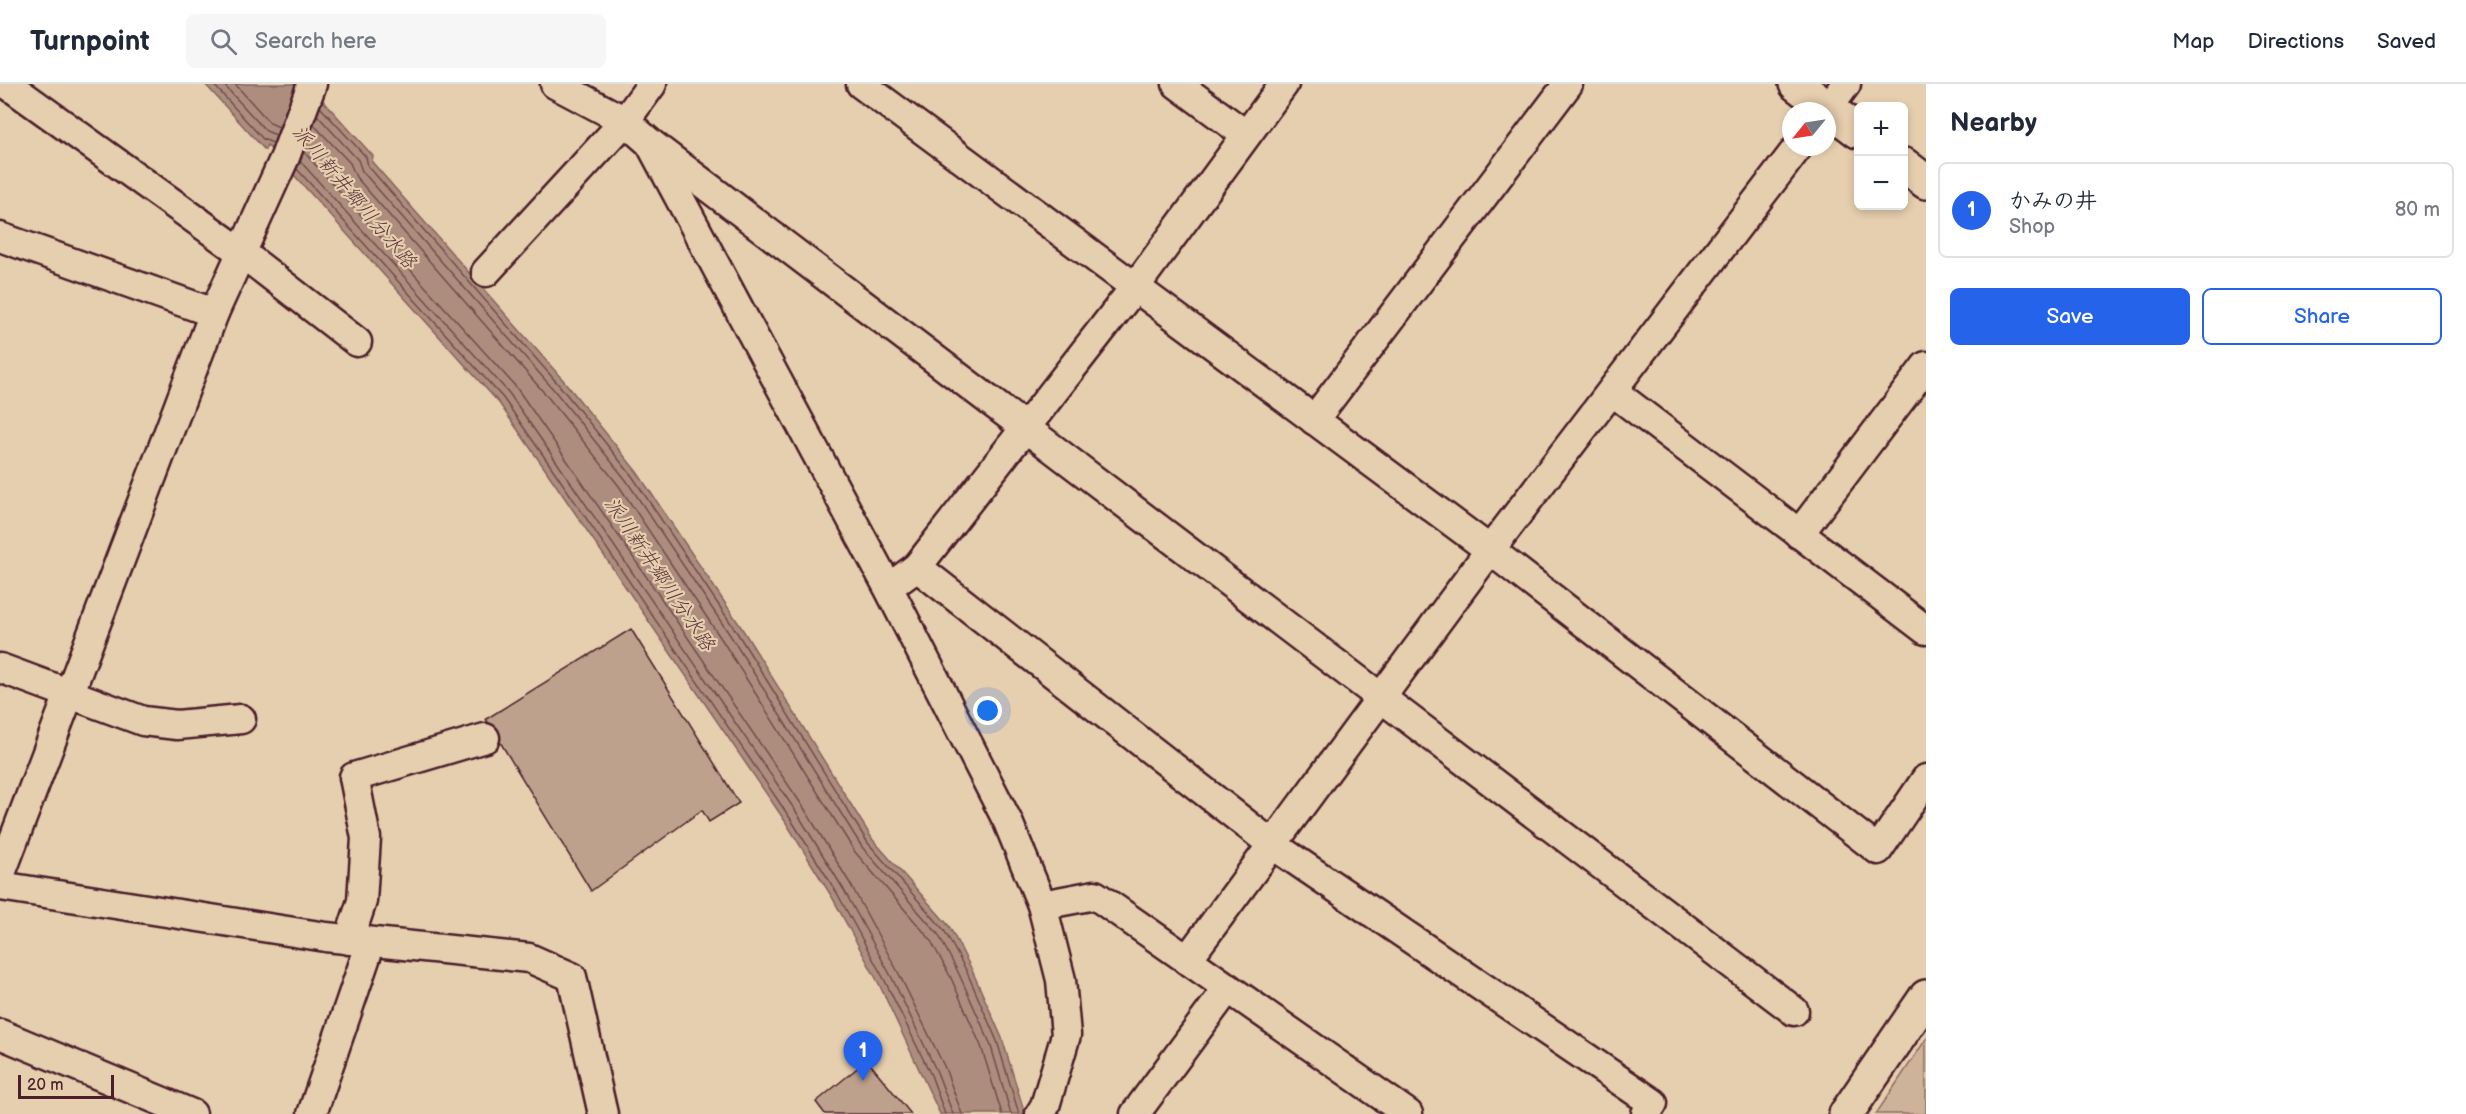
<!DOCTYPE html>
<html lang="en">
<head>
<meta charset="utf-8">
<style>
  body { margin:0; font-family:"Balsamiq Sans","Klee One",sans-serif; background:#f6f6f7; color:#1f2937 }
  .controls { position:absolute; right:18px; top:18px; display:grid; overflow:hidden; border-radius:9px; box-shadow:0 3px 9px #0003 }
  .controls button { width:54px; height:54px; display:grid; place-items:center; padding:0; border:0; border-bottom:2px solid #e0e1e3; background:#fff; color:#1f2937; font:30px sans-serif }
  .compass { position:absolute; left:1782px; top:18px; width:54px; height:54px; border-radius:50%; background:#fff; box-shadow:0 3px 9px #0003; rotate:240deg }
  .scale { position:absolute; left:18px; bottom:15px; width:96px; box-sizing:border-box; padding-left:6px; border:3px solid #4a1f2b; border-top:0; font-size:16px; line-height:21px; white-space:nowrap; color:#4a1f2b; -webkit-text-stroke:4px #e6cfaf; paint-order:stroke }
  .you { position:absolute; left:988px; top:627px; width:21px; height:21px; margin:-15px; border:4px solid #fff; border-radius:50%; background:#1a73e8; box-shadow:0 0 0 9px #1a73e833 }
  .badge { display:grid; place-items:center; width:39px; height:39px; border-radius:50%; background:#2563eb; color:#fff; font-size:20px; font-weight:700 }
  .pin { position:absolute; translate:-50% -50px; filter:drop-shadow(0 2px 3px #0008) }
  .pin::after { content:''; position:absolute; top:32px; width:21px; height:18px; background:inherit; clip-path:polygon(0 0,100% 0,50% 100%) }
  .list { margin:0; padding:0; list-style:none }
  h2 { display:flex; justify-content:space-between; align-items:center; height:78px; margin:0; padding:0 24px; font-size:26px }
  h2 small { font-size:20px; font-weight:400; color:#747a83 }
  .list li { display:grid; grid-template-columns:39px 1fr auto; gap:18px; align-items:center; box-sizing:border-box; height:96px; margin:0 12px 12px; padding:0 12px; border:2px solid #e0e1e3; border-radius:9px }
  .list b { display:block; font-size:22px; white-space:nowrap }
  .list p { margin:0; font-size:20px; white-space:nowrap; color:#747a83 }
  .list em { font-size:20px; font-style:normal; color:#747a83 }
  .actions { display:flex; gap:12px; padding:18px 24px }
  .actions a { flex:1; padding:14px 0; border:2px solid #2563eb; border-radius:9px; text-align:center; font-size:21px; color:#2563eb }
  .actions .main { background:#2563eb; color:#fff }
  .icon { flex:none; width:33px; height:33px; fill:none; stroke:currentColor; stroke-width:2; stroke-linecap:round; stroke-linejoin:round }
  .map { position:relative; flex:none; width:1926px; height:1030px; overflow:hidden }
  header { display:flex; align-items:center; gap:36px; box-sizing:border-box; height:84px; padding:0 30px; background:#fff; border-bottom:2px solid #e0e1e3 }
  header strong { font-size:28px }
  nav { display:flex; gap:33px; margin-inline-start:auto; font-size:21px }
  .search { width:420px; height:54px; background:#f6f6f7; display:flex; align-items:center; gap:15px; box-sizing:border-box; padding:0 21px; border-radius:9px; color:#747a83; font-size:22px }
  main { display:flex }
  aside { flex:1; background:#fff }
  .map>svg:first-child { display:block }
  .green { fill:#cdb399; stroke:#8c6962; stroke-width:1.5 }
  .water { fill:#ad8e7e; stroke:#85625d; stroke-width:1.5 }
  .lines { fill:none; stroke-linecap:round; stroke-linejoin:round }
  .shore { stroke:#724b4c; stroke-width:1.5 }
  .building { fill:#bda18d; stroke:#4a1f2b; stroke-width:1.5 }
  .street-casing { stroke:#4a1f2b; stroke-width:33 }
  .secondary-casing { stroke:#4a1f2b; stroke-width:38 }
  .street { stroke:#e6cfaf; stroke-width:28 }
  .secondary { stroke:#e6cfaf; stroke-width:33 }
  .labels { text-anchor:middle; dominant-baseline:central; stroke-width:4.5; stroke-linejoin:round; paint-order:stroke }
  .water-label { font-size:20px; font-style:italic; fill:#5e353c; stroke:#e6cfaf }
</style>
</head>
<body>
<header>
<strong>Turnpoint</strong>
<div class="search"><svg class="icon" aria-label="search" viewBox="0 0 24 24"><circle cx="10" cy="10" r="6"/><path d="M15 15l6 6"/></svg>Search here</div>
<nav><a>Map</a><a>Directions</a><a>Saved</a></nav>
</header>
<main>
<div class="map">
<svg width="1926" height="1030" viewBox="0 0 1926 1030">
  <rect width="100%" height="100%" fill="#e6cfaf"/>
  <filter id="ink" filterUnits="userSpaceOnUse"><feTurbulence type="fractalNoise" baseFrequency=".0167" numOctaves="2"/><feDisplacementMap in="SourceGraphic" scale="12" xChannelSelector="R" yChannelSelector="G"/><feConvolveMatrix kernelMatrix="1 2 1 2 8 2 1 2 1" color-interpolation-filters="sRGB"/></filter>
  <g filter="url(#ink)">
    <path class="green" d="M1926,955V1030H1876Z"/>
    <path class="water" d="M205,0H308L373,72L372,78L564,297L637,388L741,543L873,756L949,842L971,884L1002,954L1025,1030H940L879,900L832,813L785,737L545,385L499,319L267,61L265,66Z"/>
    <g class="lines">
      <g class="shore">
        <path d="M213,0L263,55L273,59"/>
        <path d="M223,0L266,47L276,51"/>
        <path d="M235,0L270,39L279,43"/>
        <path d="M320,23L366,73L368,82L559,301L632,392L736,547L868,759L944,846L966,886L997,957L1019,1030"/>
        <path d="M317,31L358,76L362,87L554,306L626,396L730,551L862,763L938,850L959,890L990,959L1011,1030"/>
        <path d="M314,41L350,79L356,93L547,312L619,402L722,556L855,768L930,855L951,894L981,962L1002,1030"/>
        <path d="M304,68L516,303L564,372L804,724L851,801L899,890L945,984L962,1030"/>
        <path d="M300,77L509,309L556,377L797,729L844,806L892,894L937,988L953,1030"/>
        <path d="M297,85L503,314L550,381L790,734L837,809L885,897L931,991L945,1030"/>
      </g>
    </g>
    <g class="building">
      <path d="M631,545L739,719L709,738L702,726L591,807L486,635Z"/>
      <path d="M867,976L911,1030H825L816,1018Z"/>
    </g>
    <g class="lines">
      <defs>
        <g id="street">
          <path d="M7,0L242,169L357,258"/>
          <path d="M555,0L625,37L650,59L889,505L1008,738L1042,821L1061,896L1066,951L1045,1022L1040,1030"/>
          <path d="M861,0L1490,466L1878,766L1926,695"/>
          <path d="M1177,0L1246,51"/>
          <path d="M1826,27L1846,0"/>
          <path d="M650,59L1794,927"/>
          <path d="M0,153L214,229"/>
          <path d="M486,188L625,37L652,0"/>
          <path d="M1612,307L1926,546"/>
          <path d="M1314,336L1568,0"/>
          <path d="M1799,450L1926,282"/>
          <path d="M917,483L1273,761L1653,1019L1646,1030"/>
          <path d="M902,494L917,483L1135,203L1284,0"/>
          <path d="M0,584L143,637L177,641L241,635"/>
          <path d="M0,792L214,229L285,73L312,0"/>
          <path d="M0,802L326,853L529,874L572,893L603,1030"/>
          <path d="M1042,821L1095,811L1408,1030"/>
          <path d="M349,856L362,817L366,754L354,693L485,654"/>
          <path d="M1187,876L1490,466L1798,63"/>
          <path d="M0,950L192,1030"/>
          <path d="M312,1030L371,858"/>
          <path d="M1135,1030L1228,904"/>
        </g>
        <g id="secondary">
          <path d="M1796,0L1858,47"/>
          <path d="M1904,81L1926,98"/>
          <path d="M1846,1030L1926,913"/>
        </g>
      </defs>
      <use href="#street" class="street-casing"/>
      <use href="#secondary" class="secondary-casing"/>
      <use href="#street" class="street"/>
      <use href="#secondary" class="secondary"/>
    </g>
  </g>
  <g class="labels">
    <g class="water-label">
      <text transform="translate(354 113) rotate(50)">派川新井郷川分水路</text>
      <text transform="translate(659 490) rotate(56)">派川新井郷川分水路</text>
    </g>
  </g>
</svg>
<div class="controls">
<button>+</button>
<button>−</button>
</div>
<svg class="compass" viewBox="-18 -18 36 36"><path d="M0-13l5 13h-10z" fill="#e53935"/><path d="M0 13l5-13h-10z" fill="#747a83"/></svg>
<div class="scale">20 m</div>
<div class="you"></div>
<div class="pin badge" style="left:863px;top:997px">1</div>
</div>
<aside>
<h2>Nearby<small></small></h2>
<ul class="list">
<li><span class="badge">1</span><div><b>かみの井</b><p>Shop</p></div><em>80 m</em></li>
</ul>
<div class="actions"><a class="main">Save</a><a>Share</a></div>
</aside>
</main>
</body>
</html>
